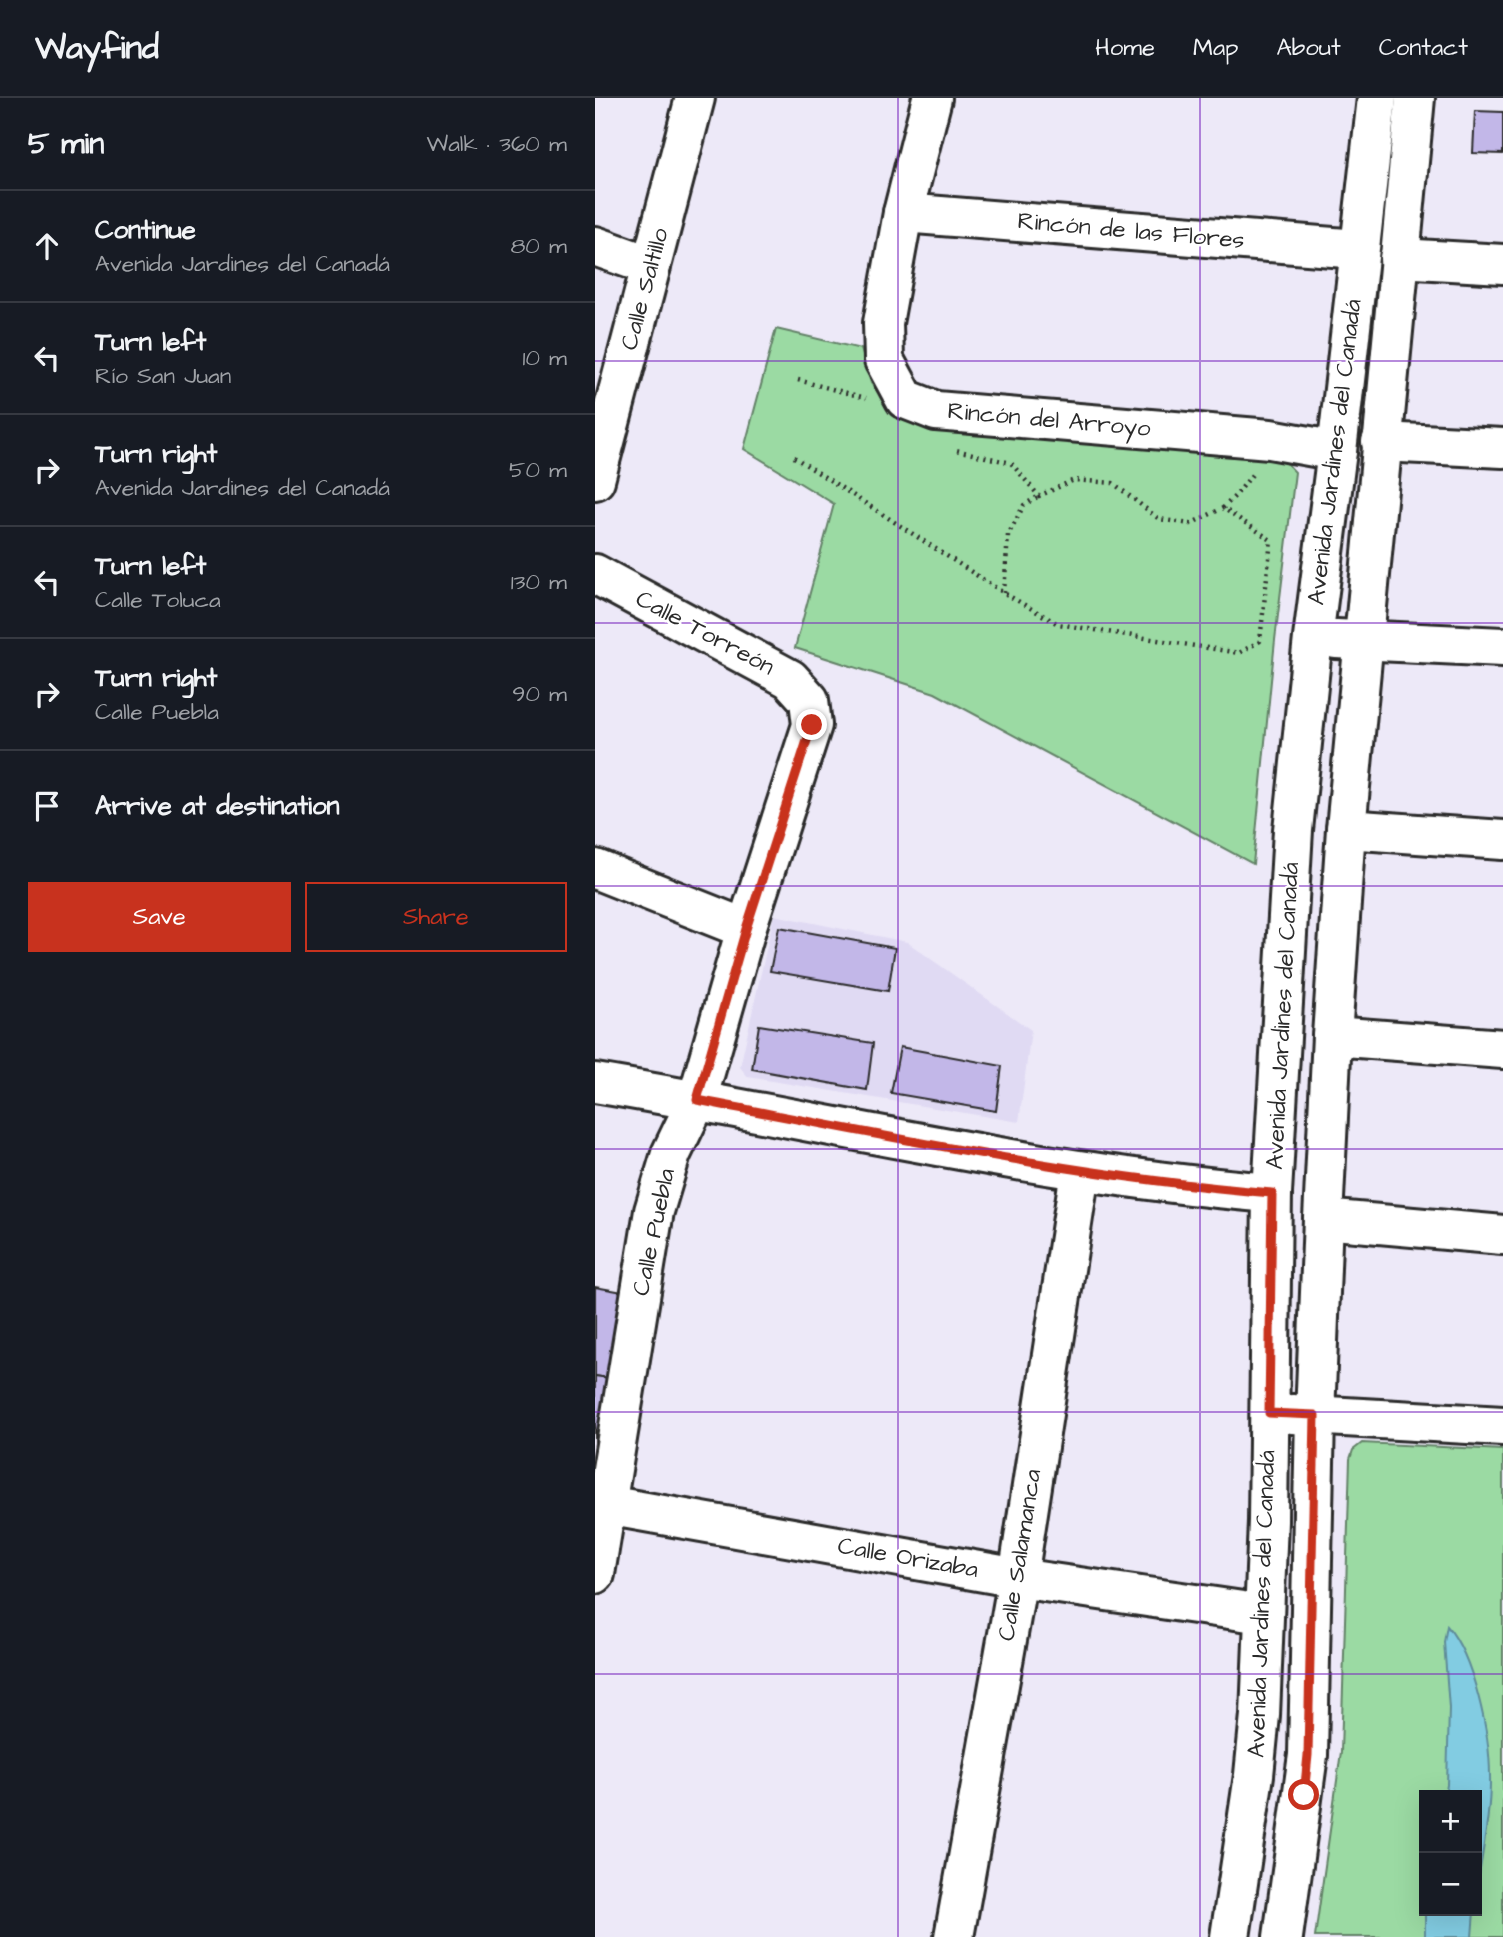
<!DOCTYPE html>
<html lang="en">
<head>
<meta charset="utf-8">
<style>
  body { margin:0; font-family:"Architects Daughter",sans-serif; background:#242831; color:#f1f3f6 }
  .controls { position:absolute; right:21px; bottom:21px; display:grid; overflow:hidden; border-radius:0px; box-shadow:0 7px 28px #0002 }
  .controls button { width:63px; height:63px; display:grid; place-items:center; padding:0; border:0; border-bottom:2px solid #363941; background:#171b24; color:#f1f3f6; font:35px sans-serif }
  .stop { position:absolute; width:21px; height:21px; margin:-16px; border:5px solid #c8321e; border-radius:50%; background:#fff }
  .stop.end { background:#c8321e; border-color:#fff; box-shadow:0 2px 7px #0008 }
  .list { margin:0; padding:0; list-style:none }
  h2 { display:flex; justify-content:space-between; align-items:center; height:91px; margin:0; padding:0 28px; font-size:30px }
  h2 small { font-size:23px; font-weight:400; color:#9ea1a6 }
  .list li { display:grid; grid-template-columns:46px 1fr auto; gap:21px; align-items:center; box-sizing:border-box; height:112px; padding:0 28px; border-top:2px solid #363941 }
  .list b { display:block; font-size:26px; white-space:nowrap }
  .list p { margin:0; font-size:23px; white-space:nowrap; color:#9ea1a6 }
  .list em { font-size:23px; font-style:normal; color:#9ea1a6 }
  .actions { display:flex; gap:14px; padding:21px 28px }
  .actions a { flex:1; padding:16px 0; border:2px solid #c8321e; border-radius:0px; text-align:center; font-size:24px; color:#c8321e }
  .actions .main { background:#c8321e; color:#fff }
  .icon { flex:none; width:38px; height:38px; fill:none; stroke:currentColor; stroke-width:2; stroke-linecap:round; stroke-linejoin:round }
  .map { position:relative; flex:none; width:908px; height:1839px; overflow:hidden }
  header { display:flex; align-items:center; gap:42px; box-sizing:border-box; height:98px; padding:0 35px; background:#171b24; border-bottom:2px solid #363941 }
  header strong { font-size:33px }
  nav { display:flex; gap:38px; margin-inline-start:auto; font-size:24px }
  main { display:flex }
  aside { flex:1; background:#171b24 }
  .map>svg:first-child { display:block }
  .built { fill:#e0daf3 }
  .green { fill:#9bdaa3; stroke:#638267; stroke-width:2; fill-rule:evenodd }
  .water { fill:#82cce2; stroke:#5f8c99; stroke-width:2 }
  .building { fill:#c2b7e8; stroke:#2b2b2b; stroke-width:2 }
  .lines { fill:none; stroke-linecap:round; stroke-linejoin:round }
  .minor-casing { stroke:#2b2b2b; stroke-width:44 }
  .path { stroke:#2b2b2b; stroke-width:4.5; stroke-dasharray:2 5; stroke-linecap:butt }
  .minor { stroke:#fff; stroke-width:38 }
  .route { stroke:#c8321e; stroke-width:9 }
  .grid { fill:none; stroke:#7b2cbf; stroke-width:2; stroke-opacity:0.55 }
  .labels { text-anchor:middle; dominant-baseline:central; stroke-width:5; stroke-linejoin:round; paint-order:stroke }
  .street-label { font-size:24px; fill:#2b2b2b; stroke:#fff }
</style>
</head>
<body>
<header>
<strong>Wayfind</strong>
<nav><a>Home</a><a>Map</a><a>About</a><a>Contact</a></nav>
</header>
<main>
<aside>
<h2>5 min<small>Walk · 360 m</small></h2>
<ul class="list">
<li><svg class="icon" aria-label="ahead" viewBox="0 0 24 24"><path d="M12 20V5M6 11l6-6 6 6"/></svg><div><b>Continue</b><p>Avenida Jardines del Canadá</p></div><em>80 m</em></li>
<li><svg class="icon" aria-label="left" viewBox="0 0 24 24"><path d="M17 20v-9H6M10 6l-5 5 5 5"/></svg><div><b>Turn left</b><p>Río San Juan</p></div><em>10 m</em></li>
<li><svg class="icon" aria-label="right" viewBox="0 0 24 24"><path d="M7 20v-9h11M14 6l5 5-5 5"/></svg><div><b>Turn right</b><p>Avenida Jardines del Canadá</p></div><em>50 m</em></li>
<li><svg class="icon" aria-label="left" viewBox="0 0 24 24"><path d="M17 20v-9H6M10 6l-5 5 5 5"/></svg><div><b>Turn left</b><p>Calle Toluca</p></div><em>130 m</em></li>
<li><svg class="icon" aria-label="right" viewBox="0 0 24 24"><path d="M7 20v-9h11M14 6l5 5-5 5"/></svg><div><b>Turn right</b><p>Calle Puebla</p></div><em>90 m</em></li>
<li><svg class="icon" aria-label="arrive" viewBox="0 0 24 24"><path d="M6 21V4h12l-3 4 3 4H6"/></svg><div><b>Arrive at destination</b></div></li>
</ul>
<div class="actions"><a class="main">Save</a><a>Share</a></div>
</aside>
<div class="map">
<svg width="908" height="1839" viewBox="0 0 908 1839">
  <rect width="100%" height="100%" fill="#ede9f8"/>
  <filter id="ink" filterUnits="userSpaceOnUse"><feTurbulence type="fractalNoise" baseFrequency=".0143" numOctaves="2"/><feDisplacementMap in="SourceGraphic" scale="14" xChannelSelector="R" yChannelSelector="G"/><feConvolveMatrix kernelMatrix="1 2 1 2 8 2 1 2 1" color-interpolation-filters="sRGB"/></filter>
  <g filter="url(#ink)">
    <path class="built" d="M179,817L312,844L436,932L424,1024L153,979L145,969Z"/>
    <g class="green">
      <path d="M181,231L266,251L276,285L292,306L683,356L700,374L680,542L658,766L340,595L200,550L239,406L149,351Z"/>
      <path d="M767,1345L908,1352V1839H720L746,1654L755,1361L758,1352ZM829,1697H882V1813H829Z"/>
    </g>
    <g class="water">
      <path d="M852,1528C879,1559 895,1637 895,1678C896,1711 887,1757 882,1791V1697H850L852,1687L854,1610L849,1544Z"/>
      <path d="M830,1813H879L877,1839H830Z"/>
    </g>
    <g class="building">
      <path d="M880,13L908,14V56L878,55Z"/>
      <path d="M184,829L300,850L293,893L175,873Z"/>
      <path d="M164,927L278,945L272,992L157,971Z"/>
      <path d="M305,949L407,968L401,1013L296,995Z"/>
      <path d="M0,1189L28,1194L13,1280L0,1278Z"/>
      <path d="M0,1278L13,1280L0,1358Z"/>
    </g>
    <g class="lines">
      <defs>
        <g id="minor">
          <path d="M337,0L308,115L288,225L289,262L310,301L341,313L675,341L742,353"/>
          <path d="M308,115L763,151"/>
          <path d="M0,148L56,168"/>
          <path d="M804,160L908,166"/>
          <path d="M786,344L908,350"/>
          <path d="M0,382L100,0"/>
          <path d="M0,476L195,581L214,602L217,627L151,831L102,1002L76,1056L59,1113L0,1476"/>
          <path d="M741,541L908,549"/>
          <path d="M751,731L908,742"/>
          <path d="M0,771L151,831"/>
          <path d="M737,938L908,951"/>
          <path d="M0,985C226,1022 449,1077 677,1095"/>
          <path d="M728,1121L908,1137"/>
          <path d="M697,1316L908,1328"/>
          <path d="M0,1405L423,1480L668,1516"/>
          <path d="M359,1839L423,1480L485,1073"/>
          <path d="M635,1839L659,1677L665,1617L673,1423L677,1095L698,732L718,540L742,353L782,0"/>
          <path d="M688,1839L713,1657L720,1317L728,1121L737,938L751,731L820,0"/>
        </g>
      </defs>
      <use href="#minor" class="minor-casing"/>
      <g class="path">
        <path d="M203,282L271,300"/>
        <path d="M199,359L409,495L463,526L644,555L665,543L676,442L628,410L595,426L564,421L518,385L479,382L444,398L416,365L361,352"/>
        <path d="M628,410L642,396L659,374"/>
        <path d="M409,495L413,437L429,407L444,398"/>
      </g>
      <use href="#minor" class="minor"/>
    </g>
  </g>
  <g class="lines" filter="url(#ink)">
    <path class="route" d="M217,627L151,831L102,1002C293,1038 483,1079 677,1095L674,1315L720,1317L713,1657L709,1697"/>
  </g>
  <path class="grid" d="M303,0V1839M605,0V1839M0,263H908M0,525H908M0,788H908M0,1051H908M0,1314H908M0,1576H908"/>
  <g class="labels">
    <g class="street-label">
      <text transform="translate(536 133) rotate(5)">Rincón de las Flores</text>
      <text transform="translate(50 191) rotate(-75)">Calle Saltillo</text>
      <text transform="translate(454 322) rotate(5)">Rincón del Arroyo</text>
      <text transform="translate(740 354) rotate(-83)">Avenida Jardines del Canadá</text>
      <text transform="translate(110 535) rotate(28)">Calle Torreón</text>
      <text transform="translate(688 918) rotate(-87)">Avenida Jardines del Canadá</text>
      <text transform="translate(59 1134) rotate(-78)">Calle Puebla</text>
      <text transform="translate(425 1457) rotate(-81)">Calle Salamanca</text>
      <text transform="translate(313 1460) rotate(10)">Calle Orizaba</text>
      <text transform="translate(667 1506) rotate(-88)">Avenida Jardines del Canadá</text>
    </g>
  </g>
</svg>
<div class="controls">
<button>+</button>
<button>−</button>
</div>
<div class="stop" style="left:709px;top:1697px"></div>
<div class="stop end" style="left:217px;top:627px"></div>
</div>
</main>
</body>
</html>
